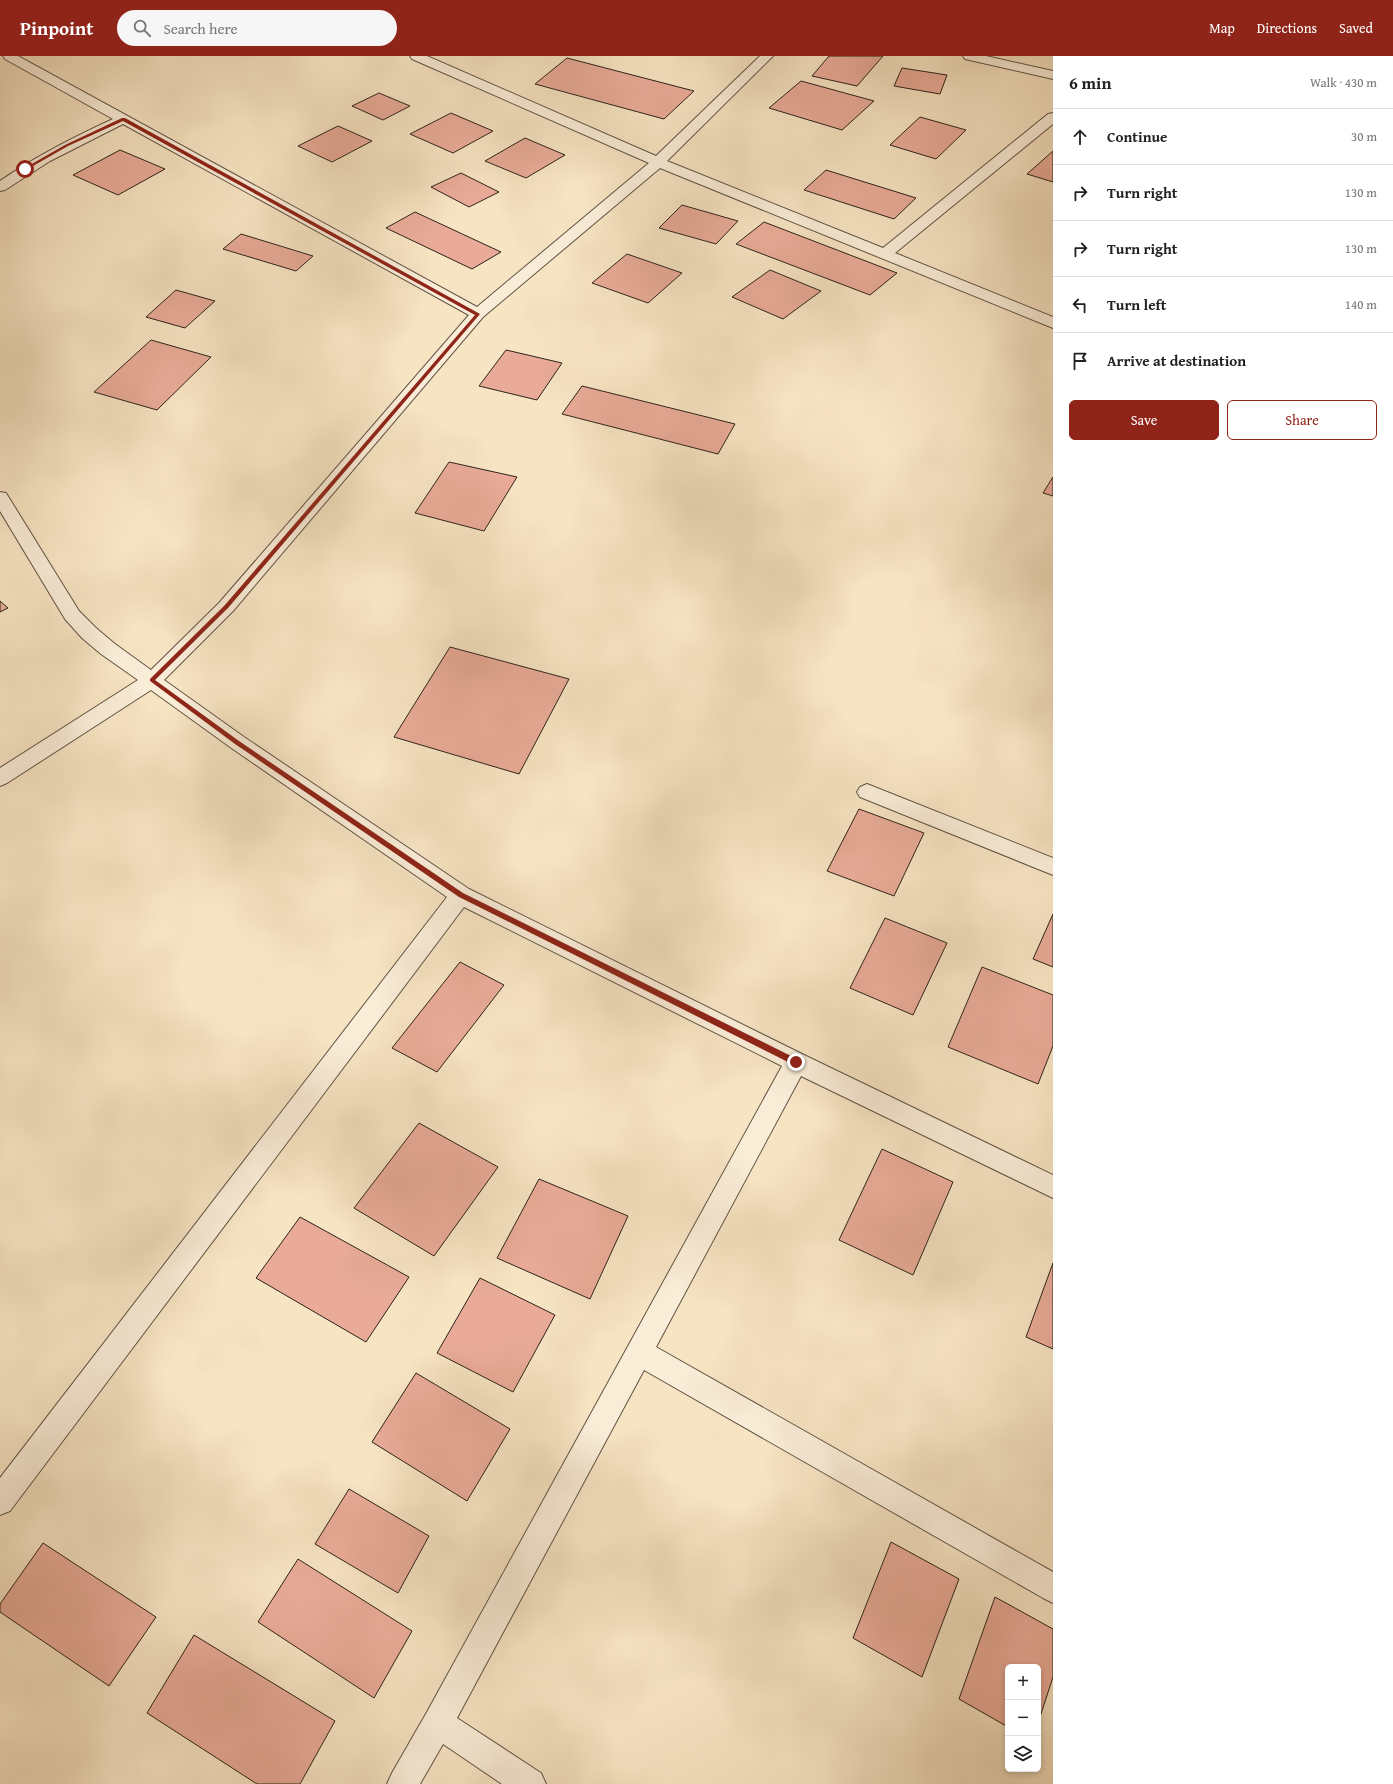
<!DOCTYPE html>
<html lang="en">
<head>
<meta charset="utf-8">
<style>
  body { margin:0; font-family:"Gentium Book Plus",serif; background:#f6f6f6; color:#222 }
  .controls { position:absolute; right:12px; bottom:12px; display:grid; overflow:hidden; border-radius:6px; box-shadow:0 2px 6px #0003 }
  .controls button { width:36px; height:36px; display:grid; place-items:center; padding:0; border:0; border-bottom:1px solid #e0e0e0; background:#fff; color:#222; font:20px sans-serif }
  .stop { position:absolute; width:12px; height:12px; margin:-9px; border:3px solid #8f2418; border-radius:50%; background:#fff }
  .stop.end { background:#8f2418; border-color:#fff; box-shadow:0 1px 4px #0008 }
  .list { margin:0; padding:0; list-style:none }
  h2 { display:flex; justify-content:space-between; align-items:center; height:52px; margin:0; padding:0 16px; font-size:17px }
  h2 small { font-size:13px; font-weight:400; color:#767676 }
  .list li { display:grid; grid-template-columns:26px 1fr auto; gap:12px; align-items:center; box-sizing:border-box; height:56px; padding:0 16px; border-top:1px solid #e0e0e0 }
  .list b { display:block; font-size:15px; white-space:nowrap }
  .list em { font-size:13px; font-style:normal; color:#767676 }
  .actions { display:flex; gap:8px; padding:12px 16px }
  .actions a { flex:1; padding:9px 0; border:1px solid #8f2418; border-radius:6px; text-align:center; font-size:14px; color:#8f2418 }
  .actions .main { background:#8f2418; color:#fff }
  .icon { flex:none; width:22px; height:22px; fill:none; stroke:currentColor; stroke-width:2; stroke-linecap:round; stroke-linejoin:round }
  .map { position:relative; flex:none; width:1053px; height:1728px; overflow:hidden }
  header { display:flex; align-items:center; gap:24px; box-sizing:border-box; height:56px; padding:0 20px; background:#8f2418; color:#fff }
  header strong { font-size:19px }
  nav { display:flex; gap:22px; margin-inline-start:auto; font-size:14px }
  .search { width:280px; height:36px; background:#f6f6f6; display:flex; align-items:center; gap:10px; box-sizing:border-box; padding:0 14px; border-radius:22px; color:#767676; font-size:15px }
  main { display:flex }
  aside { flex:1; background:#fff }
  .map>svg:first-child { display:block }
  .building { fill:#e9ab98; stroke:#2d231a }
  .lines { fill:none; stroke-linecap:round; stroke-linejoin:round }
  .street-casing { stroke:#605344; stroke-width:2 }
  .street { fill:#faedd8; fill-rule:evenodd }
  .route { fill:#8f2418 }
</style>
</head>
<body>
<header>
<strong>Pinpoint</strong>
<div class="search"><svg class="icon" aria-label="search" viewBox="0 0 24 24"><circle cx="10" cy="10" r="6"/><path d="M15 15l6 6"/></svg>Search here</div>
<nav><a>Map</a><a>Directions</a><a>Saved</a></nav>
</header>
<main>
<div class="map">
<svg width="1053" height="1728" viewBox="0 0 1053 1728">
  <rect width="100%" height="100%" fill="#f7e4c3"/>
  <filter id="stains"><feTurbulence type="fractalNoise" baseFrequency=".005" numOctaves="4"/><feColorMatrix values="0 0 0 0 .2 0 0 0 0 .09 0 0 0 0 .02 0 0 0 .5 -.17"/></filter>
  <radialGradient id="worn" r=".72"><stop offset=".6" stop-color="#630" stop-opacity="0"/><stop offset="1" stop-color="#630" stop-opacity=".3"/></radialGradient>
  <g class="building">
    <path d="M829,0H883L857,30L812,20Z"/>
    <path d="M567,2L694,35L664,63L535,28Z"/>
    <path d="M902,12L947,19L940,38L894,30Z"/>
    <path d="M801,25L874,45L842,74L769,52Z"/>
    <path d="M379,37L410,50L383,64L352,50Z"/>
    <path d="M451,57L493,75L453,97L410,78Z"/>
    <path d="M920,61L966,74L936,103L890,89Z"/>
    <path d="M338,70L372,85L332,106L298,90Z"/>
    <path d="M525,82L565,99L526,122L485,105Z"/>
    <path d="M120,94L165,113L118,139L73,119Z"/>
    <path d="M1053,95V126L1027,118Z"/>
    <path d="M826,114L916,142L894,163L804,134Z"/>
    <path d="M461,117L499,136L469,151L431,131Z"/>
    <path d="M682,149L738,165L716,188L659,172Z"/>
    <path d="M415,156L501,196L472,213L386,172Z"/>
    <path d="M764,166L897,217L870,239L736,188Z"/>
    <path d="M241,178L313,200L296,215L223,193Z"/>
    <path d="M627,198L682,217L648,247L592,227Z"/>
    <path d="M770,214L821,235L783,263L732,241Z"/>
    <path d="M176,234L215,245L185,272L146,261Z"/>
    <path d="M151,284L211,301L157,354L94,336Z"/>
    <path d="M506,294L562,307L537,344L479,330Z"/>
    <path d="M582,330L735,368L718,398L562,358Z"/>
    <path d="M449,406L517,421L484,475L415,457Z"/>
    <path d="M1053,421V440L1043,437Z"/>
    <path d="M0,545L8,552L0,556Z"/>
    <path d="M450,591L569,623L519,718L394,681Z"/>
    <path d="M859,753L924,777L894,840L827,815Z"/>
    <path d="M1053,858V911L1033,903Z"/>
    <path d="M885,862L947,887L913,959L850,932Z"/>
    <path d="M460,906L504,929L437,1016L392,992Z"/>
    <path d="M982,911L1053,939V990L1038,1028L948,991Z"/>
    <path d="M419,1067L498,1111L434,1200L354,1152Z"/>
    <path d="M882,1093L953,1126L913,1219L839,1184Z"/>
    <path d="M539,1123L628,1160L590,1243L497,1202Z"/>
    <path d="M300,1161L409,1221L366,1286L256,1222Z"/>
    <path d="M1053,1207V1293L1026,1281Z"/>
    <path d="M480,1222L555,1259L513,1336L437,1297Z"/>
    <path d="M416,1317L510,1373L467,1445L372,1386Z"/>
    <path d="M349,1433L429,1480L398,1537L315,1488Z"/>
    <path d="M891,1486L959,1523L922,1621L853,1582Z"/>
    <path d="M43,1487L156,1561L109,1630L0,1556V1548Z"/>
    <path d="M298,1503L412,1575L374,1642L258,1566Z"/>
    <path d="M995,1541L1053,1573V1621L1038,1667V1611H1008V1671L959,1643Z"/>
    <path d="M194,1579L335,1665L300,1728H257L147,1657Z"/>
  </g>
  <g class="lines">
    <defs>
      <g id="street">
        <path d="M3,0H18L477,251L649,107L412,3L410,0H427L656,100L760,0H773L667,105L883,192L1048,58L1053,57V68L895,197L1053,261V272L660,112L483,261L233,555L164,624L244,681L469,833L804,999L1053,1119V1142L801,1020L656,1291L1053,1516V1547L1043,1542L644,1314L457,1662L541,1717L546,1728H502L443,1688L420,1728H387L392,1717L427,1656L782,1010L464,851L10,1455L0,1459V1422L447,841L230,691L151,634L7,727L0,730V712L138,624L101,598L82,582L65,563L0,455V436L6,437L79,555L96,572L115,588L151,614L219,547L469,259L123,68L50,105L5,134L0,135V125C36,100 74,81 113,63L5,3Z"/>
        <path d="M963,0H986L1053,15V23L965,3Z"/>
        <path d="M867,728L1053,802V819L860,741L857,736L860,731Z"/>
      </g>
    </defs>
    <use href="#street" class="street-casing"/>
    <use href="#street" class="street"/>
  </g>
  <path class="route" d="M122,62H125L480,258L228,552L155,624L239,685L463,837L799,1004V1009H794L459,841L235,688L150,625V623L224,550L475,259L123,65L68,90L26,114L23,113L65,89Z"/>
  <rect width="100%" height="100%" filter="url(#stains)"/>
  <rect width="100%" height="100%" fill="url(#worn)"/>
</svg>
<div class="controls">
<button>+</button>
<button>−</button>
<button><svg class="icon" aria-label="layers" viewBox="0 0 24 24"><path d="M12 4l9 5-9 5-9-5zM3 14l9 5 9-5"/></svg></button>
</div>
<div class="stop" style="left:25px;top:113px"></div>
<div class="stop end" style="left:796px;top:1006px"></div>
</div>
<aside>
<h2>6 min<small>Walk · 430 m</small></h2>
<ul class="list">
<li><svg class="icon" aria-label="ahead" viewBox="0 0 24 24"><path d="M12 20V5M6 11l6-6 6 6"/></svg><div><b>Continue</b></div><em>30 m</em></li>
<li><svg class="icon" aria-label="right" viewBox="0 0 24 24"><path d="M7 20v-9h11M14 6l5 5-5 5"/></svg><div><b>Turn right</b></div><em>130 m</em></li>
<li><svg class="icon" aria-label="right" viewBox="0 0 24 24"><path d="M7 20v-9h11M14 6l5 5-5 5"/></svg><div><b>Turn right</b></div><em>130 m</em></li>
<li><svg class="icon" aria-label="left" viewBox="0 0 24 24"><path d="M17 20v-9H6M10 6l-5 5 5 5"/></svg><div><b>Turn left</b></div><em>140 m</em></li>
<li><svg class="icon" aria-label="arrive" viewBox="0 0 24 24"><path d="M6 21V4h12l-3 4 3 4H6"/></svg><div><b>Arrive at destination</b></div></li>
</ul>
<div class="actions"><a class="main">Save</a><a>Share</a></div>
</aside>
</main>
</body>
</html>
